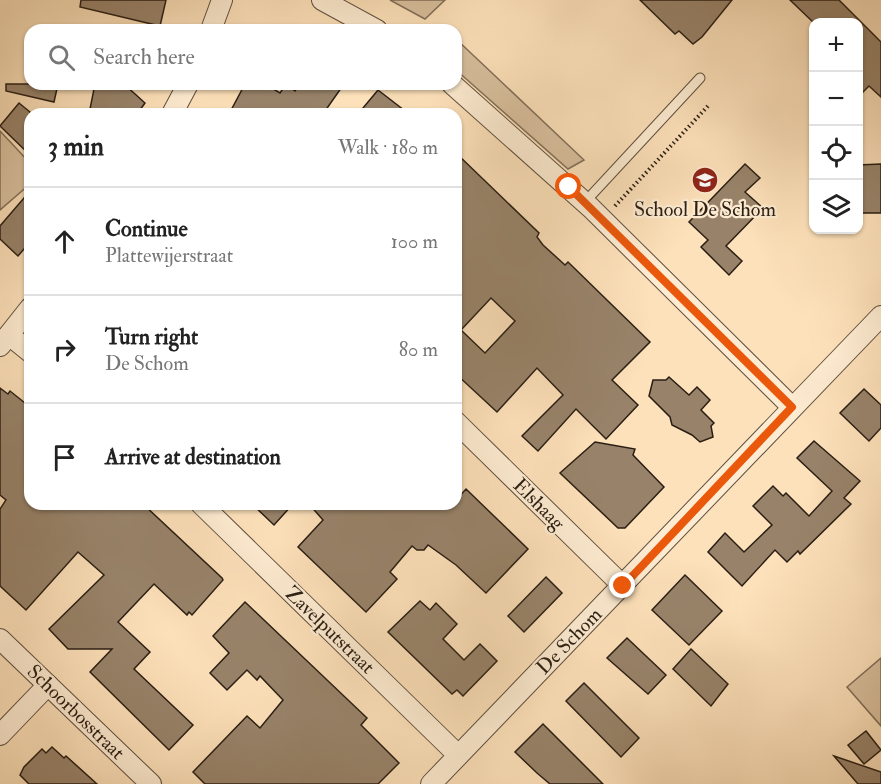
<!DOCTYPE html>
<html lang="en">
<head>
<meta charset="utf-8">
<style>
  body { margin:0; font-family:"IM FELL Double Pica",serif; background:#f2f2f2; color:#222 }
  .controls { position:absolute; right:18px; top:18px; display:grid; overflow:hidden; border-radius:12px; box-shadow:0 2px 4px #0004 }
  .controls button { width:54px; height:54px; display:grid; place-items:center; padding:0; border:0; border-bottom:2px solid #e0e0e0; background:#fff; color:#222; font:30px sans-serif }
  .stop { position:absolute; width:18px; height:18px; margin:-14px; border:4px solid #ea580c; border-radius:50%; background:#fff }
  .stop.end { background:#ea580c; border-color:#fff; box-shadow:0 2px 6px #0008 }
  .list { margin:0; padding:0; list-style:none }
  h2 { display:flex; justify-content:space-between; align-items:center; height:78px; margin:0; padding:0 24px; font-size:26px }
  h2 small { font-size:20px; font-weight:400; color:#767676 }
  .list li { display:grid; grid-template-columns:39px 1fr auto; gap:18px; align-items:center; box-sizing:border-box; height:108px; padding:0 24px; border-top:2px solid #e0e0e0 }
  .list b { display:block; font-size:22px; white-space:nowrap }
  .list p { margin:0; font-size:20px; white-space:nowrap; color:#767676 }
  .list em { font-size:20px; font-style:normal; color:#767676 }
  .icon { flex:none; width:33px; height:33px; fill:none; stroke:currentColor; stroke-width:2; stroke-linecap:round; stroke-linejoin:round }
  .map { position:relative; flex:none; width:881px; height:784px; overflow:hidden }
  .search { position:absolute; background:#fff; box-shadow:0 2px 4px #0004; left:24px; top:24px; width:438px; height:66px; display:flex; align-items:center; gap:15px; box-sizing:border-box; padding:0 21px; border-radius:18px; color:#767676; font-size:22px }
  .panel { position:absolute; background:#fff; box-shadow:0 2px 4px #0004; left:24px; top:108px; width:438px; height:402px; border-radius:18px }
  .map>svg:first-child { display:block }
  .green { fill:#d9c09e; stroke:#826f59; stroke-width:1.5 }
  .building { fill:#98836a; stroke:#2a1e14; stroke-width:1.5; fill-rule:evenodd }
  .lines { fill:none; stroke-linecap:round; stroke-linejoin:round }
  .lane-casing { stroke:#5f4f3e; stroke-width:11 }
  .street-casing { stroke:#5f4f3e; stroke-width:22 }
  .path { stroke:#2a1e14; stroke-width:4; stroke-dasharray:1.5 3; stroke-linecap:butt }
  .lane { stroke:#feecd2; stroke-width:9 }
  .street { stroke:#feecd2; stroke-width:20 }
  .route { stroke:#ea580c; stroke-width:8 }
  .labels { text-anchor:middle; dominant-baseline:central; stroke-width:4.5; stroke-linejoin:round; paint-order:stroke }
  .poi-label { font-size:20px; fill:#2a1e14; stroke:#feecd2 }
  .street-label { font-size:20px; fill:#2a1e14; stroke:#feecd2 }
</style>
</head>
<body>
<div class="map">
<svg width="881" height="784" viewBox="0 0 881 784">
  <rect width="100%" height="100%" fill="#fde1ba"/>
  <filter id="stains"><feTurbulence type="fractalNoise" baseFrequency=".00333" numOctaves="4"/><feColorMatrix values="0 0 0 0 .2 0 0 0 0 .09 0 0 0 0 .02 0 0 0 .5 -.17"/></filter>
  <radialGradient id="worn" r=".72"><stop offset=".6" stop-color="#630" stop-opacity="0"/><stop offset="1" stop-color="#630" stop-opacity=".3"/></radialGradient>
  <g class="green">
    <path d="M390,0H445L425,19Z"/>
    <path d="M456,39L584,160L568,169L456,70Z"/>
    <path d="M0,131L30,163V184L0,210Z"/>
    <path d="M881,658V726L847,687Z"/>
  </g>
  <g class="building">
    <path d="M81,0H166L160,26L80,7Z"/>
    <path d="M640,0H732L702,37L693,44L679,31L675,34Z"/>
    <path d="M790,0H839L881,42V97L869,86L858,97V22H813Z"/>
    <path d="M6,84H58L54,102L6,91Z"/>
    <path d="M95,84H124L145,103L137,114H89Z"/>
    <path d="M245,84H265L280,93L286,84L295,91L300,84H344L323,114H229Z"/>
    <path d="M378,90L409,114H358Z"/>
    <path d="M19,103L30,112V155L0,126Z"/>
    <path d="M456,153L539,233L537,237L543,245L565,265L568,262L650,342L612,380L638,405L606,439L576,409L538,451L522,436L563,395L537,368L497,412L456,374ZM491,298L515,321L485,353L461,330Z"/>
    <path d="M745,164L760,178L745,192L763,208L726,246L742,261L729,275L701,247L708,240L689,222Z"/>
    <path d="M881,164V213H858V165Z"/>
    <path d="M30,191V242L18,256L0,239V226Z"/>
    <path d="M669,377L689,395L697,387L710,400L701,410L714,423L711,426L713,437L700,442L692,435L672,425L670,417L649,396L653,380H666Z"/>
    <path d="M0,388L8,394L10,391L30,407V504H143L222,578L223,580L192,615L189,612L187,615L154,584L118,622L150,652L134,669L193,725L169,750L90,672L112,649H68L49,629L104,575L78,552L26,610L0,586V509L6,500L0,495Z"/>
    <path d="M864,389L881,405V428L869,441L840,413Z"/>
    <path d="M814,441L860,481L844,498L851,504L800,554L798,551L787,562L775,550L742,586L708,552L725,533L744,552L772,525L753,506L773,486L783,496L786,493L809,516L832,491L797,458Z"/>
    <path d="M595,442L635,449L633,455L664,487L625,528H618L560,473Z"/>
    <path d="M466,489L528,549L486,593L456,565L428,545L424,550H417L412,546L390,572L397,579L366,612L298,547L323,520L309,504H446L450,507L456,504V500Z"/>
    <path d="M252,504H293L274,525Z"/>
    <path d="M685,575L722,611L689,645L652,610Z"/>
    <path d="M546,577L562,593L524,632L508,616Z"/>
    <path d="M420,601L430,610L436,603L457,624L443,639L464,660L480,644L497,661L463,696L457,690L452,694L388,632Z"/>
    <path d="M245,602L367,718L361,725L399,763L378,784H205L193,772L247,716L260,728L283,700L260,676L257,680L247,670L227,690L210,673L229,653L213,636Z"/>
    <path d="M627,638L666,675L648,694L607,658Z"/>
    <path d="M691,649L728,684L711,706L673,669Z"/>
    <path d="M584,683L639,738L621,757L566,701Z"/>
    <path d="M543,724L603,784H550L537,773L515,752Z"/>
    <path d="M866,731L881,750L864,764L848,745Z"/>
    <path d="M52,747L64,758L66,756L97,784H29L20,775L24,767L42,749L46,753Z"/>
    <path d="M834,756L881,772V784H858Z"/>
  </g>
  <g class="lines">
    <defs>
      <path id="lane" d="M585,202L700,78"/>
      <g id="street">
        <path d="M322,0L377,30"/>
        <path d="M211,30L222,0"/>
        <path d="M452,84L591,208L792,407"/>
        <path d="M172,114L188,84"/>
        <path d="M9,335L30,352"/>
        <path d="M0,346L30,308"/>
        <path d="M456,422L623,586"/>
        <path d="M201,504L458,755"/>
        <path d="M0,639L151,784"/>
        <path d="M0,735L48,685"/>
        <path d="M431,784L881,316"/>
      </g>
    </defs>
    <use href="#lane" class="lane-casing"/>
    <use href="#street" class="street-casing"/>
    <path class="path" d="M615,206L708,106"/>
    <use href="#lane" class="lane"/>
    <use href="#street" class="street"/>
  </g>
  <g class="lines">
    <path class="route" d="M569,187L792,407L623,586"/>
  </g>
  <defs>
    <symbol id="school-disc" viewBox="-11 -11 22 22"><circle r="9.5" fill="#8f2418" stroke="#feecd2"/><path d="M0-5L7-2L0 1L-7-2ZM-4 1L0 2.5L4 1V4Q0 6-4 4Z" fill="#fff"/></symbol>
  </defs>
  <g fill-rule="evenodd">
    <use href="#school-disc" x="690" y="165" width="30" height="30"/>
  </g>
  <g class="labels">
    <g class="poi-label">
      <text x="705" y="209">School De Schom</text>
    </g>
    <g class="street-label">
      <text transform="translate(539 504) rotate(45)">Elshaag</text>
      <text transform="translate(330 630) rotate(44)">Zavelputstraat</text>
      <text transform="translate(569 641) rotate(-46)">De Schom</text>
      <text transform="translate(76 712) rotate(44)">Schoorbosstraat</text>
    </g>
  </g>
  <rect width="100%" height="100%" filter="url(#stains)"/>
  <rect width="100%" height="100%" fill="url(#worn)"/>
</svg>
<div class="controls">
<button>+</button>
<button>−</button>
<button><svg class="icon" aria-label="locate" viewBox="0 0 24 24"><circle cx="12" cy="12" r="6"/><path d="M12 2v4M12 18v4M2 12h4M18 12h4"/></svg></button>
<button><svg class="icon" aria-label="layers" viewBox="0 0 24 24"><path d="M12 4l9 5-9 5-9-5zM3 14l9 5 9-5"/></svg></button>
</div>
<div class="stop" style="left:569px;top:187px"></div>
<div class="stop end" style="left:623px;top:586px"></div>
<div class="search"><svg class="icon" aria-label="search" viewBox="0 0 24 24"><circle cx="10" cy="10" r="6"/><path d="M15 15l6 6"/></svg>Search here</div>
<section class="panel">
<h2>3 min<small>Walk · 180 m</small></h2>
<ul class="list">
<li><svg class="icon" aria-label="ahead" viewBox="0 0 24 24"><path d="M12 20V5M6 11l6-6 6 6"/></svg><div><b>Continue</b><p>Plattewijerstraat</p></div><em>100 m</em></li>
<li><svg class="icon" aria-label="right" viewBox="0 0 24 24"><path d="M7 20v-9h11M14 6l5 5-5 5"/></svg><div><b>Turn right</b><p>De Schom</p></div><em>80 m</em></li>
<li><svg class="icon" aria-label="arrive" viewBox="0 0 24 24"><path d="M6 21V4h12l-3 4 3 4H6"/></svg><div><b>Arrive at destination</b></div></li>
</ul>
</section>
</div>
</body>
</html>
